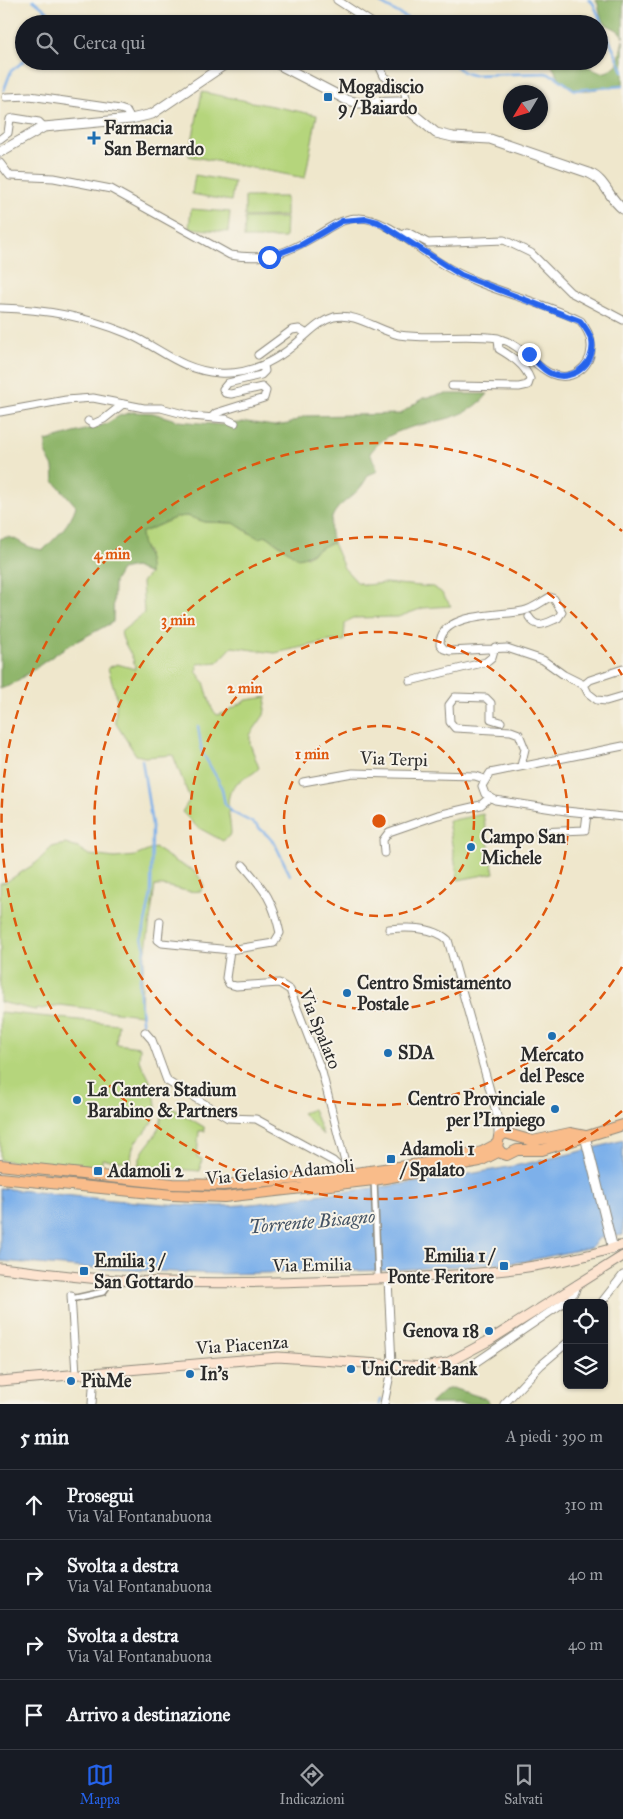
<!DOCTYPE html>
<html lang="it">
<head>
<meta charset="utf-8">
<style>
  :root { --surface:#171b24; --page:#20242c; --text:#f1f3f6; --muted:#9ea1a6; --line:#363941; --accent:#2563eb }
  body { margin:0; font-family:"IM FELL Great Primer",serif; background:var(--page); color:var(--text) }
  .controls { position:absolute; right:15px; bottom:15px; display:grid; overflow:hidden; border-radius:8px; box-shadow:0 1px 4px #0004 }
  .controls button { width:45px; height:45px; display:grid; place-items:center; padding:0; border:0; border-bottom:1px solid var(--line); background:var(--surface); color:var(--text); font:25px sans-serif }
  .compass { position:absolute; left:503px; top:85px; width:45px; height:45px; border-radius:50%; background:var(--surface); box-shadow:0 1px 4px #0004; rotate:232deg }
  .stop { position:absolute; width:15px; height:15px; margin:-11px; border:4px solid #2563eb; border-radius:50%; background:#fff }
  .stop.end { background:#2563eb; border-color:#fff; box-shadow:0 1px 5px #0008 }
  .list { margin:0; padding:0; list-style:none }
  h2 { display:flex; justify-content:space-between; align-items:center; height:65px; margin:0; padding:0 20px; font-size:21px }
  h2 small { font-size:16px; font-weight:400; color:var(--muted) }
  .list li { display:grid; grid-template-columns:32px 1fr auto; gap:15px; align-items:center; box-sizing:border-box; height:70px; padding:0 20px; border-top:1px solid var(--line) }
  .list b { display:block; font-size:19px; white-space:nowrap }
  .list p { margin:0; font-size:16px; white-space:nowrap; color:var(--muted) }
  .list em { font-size:16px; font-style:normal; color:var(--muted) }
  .icon { flex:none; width:28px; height:28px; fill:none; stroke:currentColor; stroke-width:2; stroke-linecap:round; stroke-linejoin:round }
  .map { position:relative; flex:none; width:623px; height:1404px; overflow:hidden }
  .search { position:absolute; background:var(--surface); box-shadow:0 1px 4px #0004; left:15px; right:15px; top:15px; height:55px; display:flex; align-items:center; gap:12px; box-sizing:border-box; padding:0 18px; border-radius:28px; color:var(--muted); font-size:19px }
  .sheet { height:345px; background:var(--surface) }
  nav { display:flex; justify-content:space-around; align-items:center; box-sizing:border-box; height:70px; border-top:1px solid var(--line); background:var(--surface); font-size:14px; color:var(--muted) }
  nav a { display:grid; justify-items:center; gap:2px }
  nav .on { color:var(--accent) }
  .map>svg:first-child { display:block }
</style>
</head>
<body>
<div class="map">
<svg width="623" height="1404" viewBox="0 0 623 1404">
  <rect width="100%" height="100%" fill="#f7f3e8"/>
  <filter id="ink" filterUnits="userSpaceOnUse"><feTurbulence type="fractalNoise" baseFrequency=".02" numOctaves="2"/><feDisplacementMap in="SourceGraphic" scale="10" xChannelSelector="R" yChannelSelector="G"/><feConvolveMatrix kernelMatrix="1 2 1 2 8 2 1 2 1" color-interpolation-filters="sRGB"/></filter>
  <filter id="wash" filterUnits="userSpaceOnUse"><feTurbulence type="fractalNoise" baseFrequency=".0096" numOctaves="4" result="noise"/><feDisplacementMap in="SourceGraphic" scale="20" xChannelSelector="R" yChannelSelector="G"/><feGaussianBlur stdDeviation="1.12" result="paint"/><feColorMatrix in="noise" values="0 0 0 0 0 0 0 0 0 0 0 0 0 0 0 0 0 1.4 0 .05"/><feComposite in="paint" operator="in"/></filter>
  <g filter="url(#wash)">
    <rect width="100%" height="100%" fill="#efe7cc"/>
    <path fill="#b5d57c" stroke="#708054" d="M202,92L317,115L305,178L189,156Z
      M195,175L234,182L231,201L192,194Z
      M245,197H286V216L245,217Z
      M191,209L230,212L228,232L189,228Z
      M245,218H286L285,238H244Z
      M187,516L205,522L234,523L249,533L267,536L282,547L307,557L324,545L333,543L344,568L357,582L365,585L385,583L433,587L441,592L451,606L423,608L398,617L352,618L345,624L344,641H330L275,653L232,647L218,662L198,664L196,671L204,682L212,709L217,715L224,713L247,700L267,697L264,715L250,735V744L259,768C252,776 243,777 236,784C222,797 231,818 231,834L223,841L197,827L182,812L190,799L173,755L145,757L136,755L115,722L117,699L108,668L117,664L135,669C135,655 123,646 121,632L144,613L142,582L149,574L147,552L141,543V533L177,517Z
      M483,814L494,873L458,880L448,821Z
      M65,844L78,848L89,855L115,858L135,856L155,848C162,852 168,857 175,861C189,870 196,867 204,886L201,891C185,894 170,884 155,886L142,977L141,1015L60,1005L35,1010L0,1002V883L6,882L36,863L52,847Z
      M0,1012L118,1024L116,1044L140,1047L139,1061C149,1074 163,1108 152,1123C139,1142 132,1136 131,1162L102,1159V1170L0,1160Z
      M164,1103L204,1127L205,1131H199L197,1157L202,1159L200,1171L138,1166C141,1151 145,1149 153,1138C160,1128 163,1114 164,1103Z
      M313,1109L323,1135L302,1113Z"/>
    <path fill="#90b66c" stroke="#5e704c" d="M596,0H623V38C620,28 612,29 605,23C598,16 601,8 596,0Z
      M623,40V85C587,89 568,102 550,61C558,61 571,59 579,62C594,67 601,82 618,63Z
      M444,394H488C457,433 399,413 370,453L378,471L368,475C355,506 321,501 333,543C320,546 311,556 298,558L267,536L258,538L234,523L205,522L187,516L177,517L141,533C141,548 151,557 149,574L135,567L121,570L114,582L113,622L66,647L11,685L0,689V539C12,533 20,544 30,547C34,549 39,549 43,550C56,538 71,523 76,506L54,481L53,467L46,454V441L106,424L119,416L132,412L153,413L179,421L200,423L223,425L247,422L274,426L288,424L305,416L400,414L423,398Z
      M452,1388L484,1398L491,1404H430L445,1390Z"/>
    <path fill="#7db0ea" stroke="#546e8a" d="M623,1140V1235L599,1238L592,1247L522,1262L393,1270L219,1274L87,1268L0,1261V1188C73,1196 146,1205 219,1206C254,1206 290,1198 325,1194C425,1182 526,1168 623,1140Z"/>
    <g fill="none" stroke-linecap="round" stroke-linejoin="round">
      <path stroke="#7db0ea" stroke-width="2.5" d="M33,0L48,12L52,24
        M375,0L418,24
        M589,0L593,3L623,71
        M450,61L463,72L472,75L545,73L555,76L575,90L623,86
        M4,90L11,71L24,61
        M198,726L202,752L221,785L225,804L232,812L255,824L268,836L275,844L290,875
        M142,760L152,825L151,894L142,938L145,949L139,985L143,1031
        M379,1404L380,1399"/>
    </g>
  </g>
  <g filter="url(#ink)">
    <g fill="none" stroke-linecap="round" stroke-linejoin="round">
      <defs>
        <path id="pedestrian" d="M374,1180L378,1279
          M71,1299L103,1292L106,1288"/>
        <path id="minor" d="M337,0L374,24
          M377,61L384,76L404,91L406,97L403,104
          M6,97L30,96L120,109L126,111L131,119
          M0,139L8,133L10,119L14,118L39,122L44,127
          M0,163L10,176L54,178L111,189L230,255C268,261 287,253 319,234C331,227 343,218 358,218C384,217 416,247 437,261C481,290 534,298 581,321C587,330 592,338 591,349C590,368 571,382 552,374C532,366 525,346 498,338C465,333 432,340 399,335C379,331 355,312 334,317C320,321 311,331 300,340C277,361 251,375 219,373C179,370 160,347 126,333C87,317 41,309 0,308
          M401,236L407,232L428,243L504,240L531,253L570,292L623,320
          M258,355L292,330L299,329L307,334
          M452,386L519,387L528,385L530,379C525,365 511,356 499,349L498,338
          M0,412L66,400L93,398L144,408H161L191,416L226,419L235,423
          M212,417L216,413L264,398L266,391L262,387L231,394L225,393L223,389L228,383L261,375L265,371L264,366
          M88,421L93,424L104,419L123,404
          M529,617C537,630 546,623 558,618L562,612L554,599L550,597C541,602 533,609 523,611C501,616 440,612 440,644L444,649L450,651L507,648L543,660L564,675L584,685L588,693L597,700L606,701L623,696
          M410,681L486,662L492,657L495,647
          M584,685L590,680L623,669
          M501,722L491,719V703L486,698L455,697L449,705L450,722L455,728L511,731L519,734L525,749L521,766
          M623,746L490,773L482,786L485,794L495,800L566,811L623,817
          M303,782L353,773L475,776L484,779
          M539,832L585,830L587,814
          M384,853L383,840L389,832L438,815L481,805L489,798
          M160,921L158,940L162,943L230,950L274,943L280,933C273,900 265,890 243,865
          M389,929C407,927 434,927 448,940L498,1119V1139
          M230,950L226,978L229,984L236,986L279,983L290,990L322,1072L348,1174
          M145,1032L152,1040L167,1081L228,1118L256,1119L333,1161L347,1174
          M71,1295L76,1374
          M601,1303L623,1275
          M466,1369L566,1301L575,1292L577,1284
          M92,1404L94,1372
          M384,1404L392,1365L388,1279
          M504,1404L541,1365L567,1343"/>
        <path id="tertiary" d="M272,61L347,100L359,103L399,102L436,133L453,137L490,139L589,173C606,180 608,198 623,209
          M0,152L44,127L131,119L152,114L230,61
          M585,1136L613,1249"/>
        <path id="secondary" d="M0,1268C39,1272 78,1278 117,1280C203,1285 290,1282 377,1279C460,1276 543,1271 623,1245
          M0,1381L278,1357L423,1367L447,1363L490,1340L623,1256"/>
        <path id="primary" d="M585,1136L570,1133L533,1141L505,1133L499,1137L497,1147L501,1153L507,1155L517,1150H542L623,1125
          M0,1165L173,1184L223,1185L348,1174L434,1162L482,1152L497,1144
          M0,1178L172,1195L224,1197L374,1180L480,1161L500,1151"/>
      </defs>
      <use href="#pedestrian" stroke="#8d897c" stroke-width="8"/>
      <use href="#minor" stroke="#8d897c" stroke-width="9"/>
      <use href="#tertiary" stroke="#8d897c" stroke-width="11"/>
      <use href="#secondary" stroke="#8d897c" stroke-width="11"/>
      <use href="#primary" stroke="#8d897c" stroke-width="12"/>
      <use href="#pedestrian" stroke="#fff" stroke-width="5"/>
      <use href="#minor" stroke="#fff" stroke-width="7"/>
      <use href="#tertiary" stroke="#fff" stroke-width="9"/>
      <use href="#secondary" stroke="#fde4d0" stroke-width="9"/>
      <use href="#primary" stroke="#f9bc8a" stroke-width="10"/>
    </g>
  </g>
  <g fill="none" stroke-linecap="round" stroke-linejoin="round" filter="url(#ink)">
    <path stroke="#2563eb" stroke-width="6" d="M269,257L301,245L342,221L366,219L378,222L461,275L580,321C585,327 590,334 592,341C596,363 573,382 552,374C543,371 536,361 529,354"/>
  </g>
  <g fill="none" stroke="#df570e" stroke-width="2.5" stroke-dasharray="9 6">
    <circle cx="379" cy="821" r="95"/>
    <circle cx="379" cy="821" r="189"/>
    <path d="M622 967A284 284 0 1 1 622 675"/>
    <path d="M622 1111A378 378 0 1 1 622 531"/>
  </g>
  <g fill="#1f6fb2" stroke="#f7f3e8" stroke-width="2">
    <rect x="323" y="92" width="10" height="10" rx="2.5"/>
    <path d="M91.5 130.5h5v5h5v5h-5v5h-5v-5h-5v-5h5z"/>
    <circle cx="471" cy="847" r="5"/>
    <circle cx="347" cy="993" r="5"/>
    <circle cx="552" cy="1036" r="5"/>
    <circle cx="388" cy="1053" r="5"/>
    <circle cx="77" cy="1100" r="5"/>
    <circle cx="555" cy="1109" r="5"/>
    <rect x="386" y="1154" width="10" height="10" rx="2.5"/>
    <rect x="93" y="1166" width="10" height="10" rx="2.5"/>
    <rect x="499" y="1261" width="10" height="10" rx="2.5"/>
    <rect x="79" y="1266" width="10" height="10" rx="2.5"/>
    <circle cx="489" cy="1331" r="5"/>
    <circle cx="351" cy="1369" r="5"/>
    <circle cx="190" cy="1374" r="5"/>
    <circle cx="71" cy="1381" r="5"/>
  </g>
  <g text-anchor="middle" stroke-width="4" stroke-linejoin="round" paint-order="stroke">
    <g font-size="18" font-weight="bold" fill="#2b2b2b" stroke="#f7f3e8" text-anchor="start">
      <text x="338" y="93">Mogadiscio<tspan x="338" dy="21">9 / Baiardo</tspan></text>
      <text x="104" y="134">Farmacia<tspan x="104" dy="21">San Bernardo</tspan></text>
      <text x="481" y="843">Campo San<tspan x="481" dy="21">Michele</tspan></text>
      <text x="357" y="989">Centro Smistamento<tspan x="357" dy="21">Postale</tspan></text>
      <text x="398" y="1059">SDA</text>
      <text x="552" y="1061" text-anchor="middle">Mercato<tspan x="552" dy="21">del Pesce</tspan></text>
      <text x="87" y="1096">La Cantera Stadium<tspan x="87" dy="21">Barabino &amp; Partners</tspan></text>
      <text x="545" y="1105" text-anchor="end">Centro Provinciale<tspan x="545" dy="21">per l'Impiego</tspan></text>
      <text x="401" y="1155">Adamoli 1<tspan x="401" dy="21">/ Spalato</tspan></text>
      <text x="108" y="1177">Adamoli 2</text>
      <text x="494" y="1262" text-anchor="end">Emilia 1 /<tspan x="494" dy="21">Ponte Feritore</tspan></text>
      <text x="94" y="1267">Emilia 3 /<tspan x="94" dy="21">San Gottardo</tspan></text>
      <text x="479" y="1337" text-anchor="end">Genova 18</text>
      <text x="361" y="1375">UniCredit Bank</text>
      <text x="200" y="1380">In's</text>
      <text x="81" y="1387">PiùMe</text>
    </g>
    <g font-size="18" fill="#2b2b2b" stroke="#f7f3e8">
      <text transform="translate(394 759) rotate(2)" y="6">Via Terpi</text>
      <text transform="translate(320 1029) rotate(68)" y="6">Via Spalato</text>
      <text transform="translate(280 1172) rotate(-5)" y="6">Via Gelasio Adamoli</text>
      <text transform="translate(312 1265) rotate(-1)" y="6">Via Emilia</text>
      <text transform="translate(242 1345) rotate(-4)" y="6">Via Piacenza</text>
    </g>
    <g font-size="19" font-style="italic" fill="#445364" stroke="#f7f3e8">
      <text transform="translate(312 1221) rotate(-5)" y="7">Torrente Bisagno</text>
    </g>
  </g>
  <circle cx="379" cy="821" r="8" fill="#df570e" stroke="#f7f3e8" stroke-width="2.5"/>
  <g font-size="15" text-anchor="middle" font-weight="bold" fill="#df570e" stroke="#f7f3e8" stroke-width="4" stroke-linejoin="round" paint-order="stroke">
    <text x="112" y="559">4 min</text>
    <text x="178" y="625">3 min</text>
    <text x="245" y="693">2 min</text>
    <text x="312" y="759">1 min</text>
  </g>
</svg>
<div class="controls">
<button><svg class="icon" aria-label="locate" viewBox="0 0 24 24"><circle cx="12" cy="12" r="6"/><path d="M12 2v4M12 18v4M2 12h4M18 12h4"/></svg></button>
<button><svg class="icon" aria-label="layers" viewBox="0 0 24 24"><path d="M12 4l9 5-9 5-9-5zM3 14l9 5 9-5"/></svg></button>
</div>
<svg class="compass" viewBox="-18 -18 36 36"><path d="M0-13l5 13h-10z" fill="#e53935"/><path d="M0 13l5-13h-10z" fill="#9ea1a6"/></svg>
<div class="stop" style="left:269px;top:257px"></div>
<div class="stop end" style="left:529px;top:354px"></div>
<div class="search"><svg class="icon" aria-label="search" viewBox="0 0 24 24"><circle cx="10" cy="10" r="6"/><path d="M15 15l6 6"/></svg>Cerca qui</div>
</div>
<section class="sheet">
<h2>5 min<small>A piedi · 390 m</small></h2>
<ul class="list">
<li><svg class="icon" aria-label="ahead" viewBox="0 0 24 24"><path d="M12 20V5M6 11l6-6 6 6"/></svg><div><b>Prosegui</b><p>Via Val Fontanabuona</p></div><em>310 m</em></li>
<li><svg class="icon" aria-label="right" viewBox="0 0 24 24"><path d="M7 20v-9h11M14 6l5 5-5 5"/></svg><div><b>Svolta a destra</b><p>Via Val Fontanabuona</p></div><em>40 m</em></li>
<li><svg class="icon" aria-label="right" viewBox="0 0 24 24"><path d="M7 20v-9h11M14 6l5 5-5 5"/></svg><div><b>Svolta a destra</b><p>Via Val Fontanabuona</p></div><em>40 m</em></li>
<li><svg class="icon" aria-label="arrive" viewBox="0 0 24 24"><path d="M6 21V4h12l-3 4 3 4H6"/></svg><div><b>Arrivo a destinazione</b></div></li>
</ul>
</section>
<nav>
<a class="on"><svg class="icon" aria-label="map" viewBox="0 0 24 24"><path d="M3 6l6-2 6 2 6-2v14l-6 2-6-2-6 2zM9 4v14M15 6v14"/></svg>Mappa</a>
<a><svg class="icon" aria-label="directions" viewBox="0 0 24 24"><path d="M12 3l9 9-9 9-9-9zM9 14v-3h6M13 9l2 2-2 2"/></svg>Indicazioni</a>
<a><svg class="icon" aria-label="saved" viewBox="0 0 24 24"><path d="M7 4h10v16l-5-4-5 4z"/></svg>Salvati</a>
</nav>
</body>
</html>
